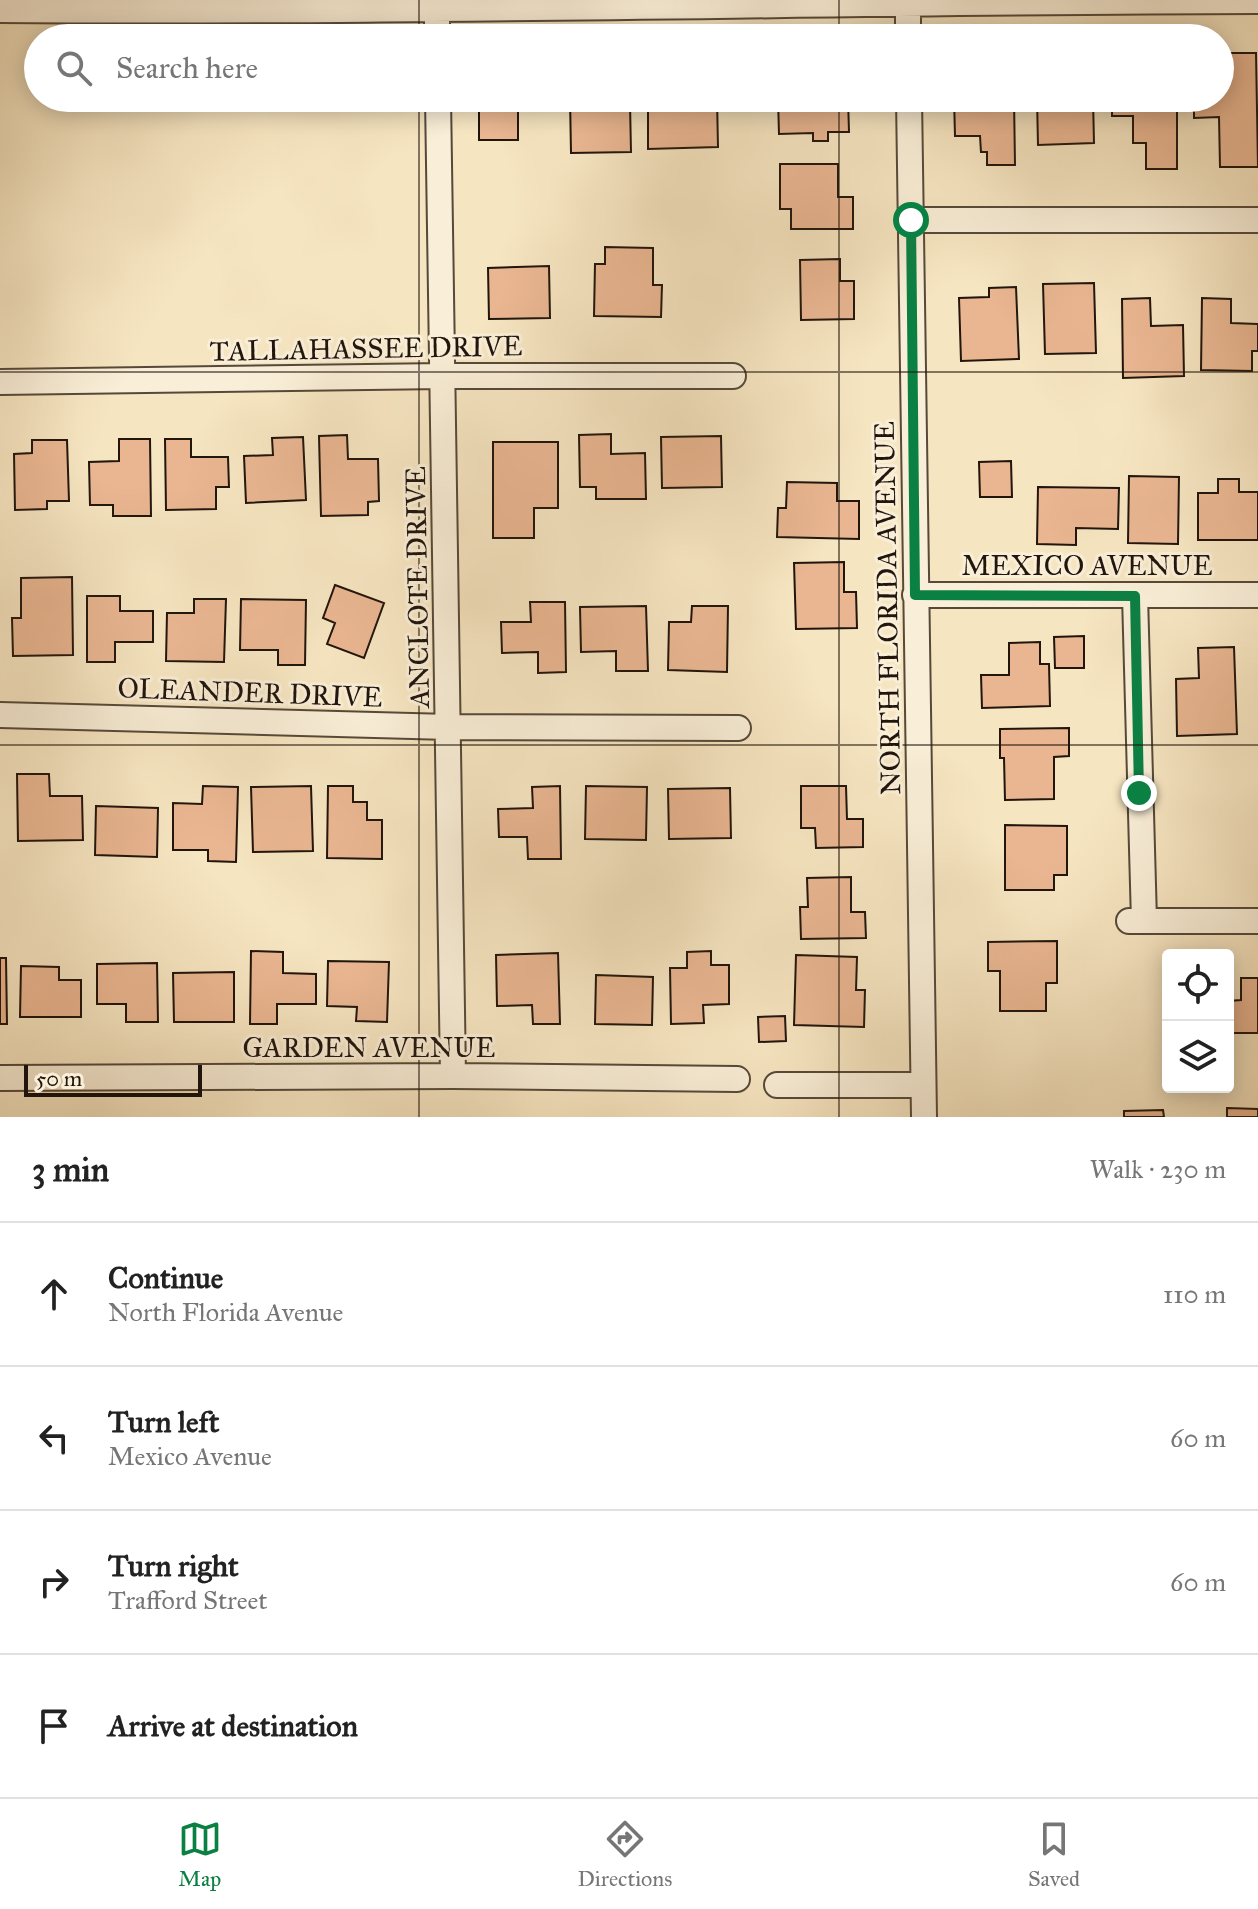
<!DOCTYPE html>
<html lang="en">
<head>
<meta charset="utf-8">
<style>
  :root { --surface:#fff; --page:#f2f2f2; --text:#222; --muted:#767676; --line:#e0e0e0; --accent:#0b8043 }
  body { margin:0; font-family:"IM FELL Great Primer",serif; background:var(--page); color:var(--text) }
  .controls { position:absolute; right:24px; bottom:24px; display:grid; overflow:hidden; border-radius:8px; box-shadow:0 4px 20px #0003 }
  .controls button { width:72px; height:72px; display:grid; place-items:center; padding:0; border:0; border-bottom:2px solid var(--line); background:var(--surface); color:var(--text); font:40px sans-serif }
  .scale { position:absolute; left:24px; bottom:20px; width:178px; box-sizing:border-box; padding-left:8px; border:4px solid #21150c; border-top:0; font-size:22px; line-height:28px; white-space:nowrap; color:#21150c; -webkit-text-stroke:6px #f9eed7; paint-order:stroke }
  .stop { position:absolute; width:24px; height:24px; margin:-18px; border:6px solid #0b8043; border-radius:50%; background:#fff }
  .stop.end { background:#0b8043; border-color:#fff; box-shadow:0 2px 8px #0008 }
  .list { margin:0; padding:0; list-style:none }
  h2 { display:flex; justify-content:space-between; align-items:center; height:104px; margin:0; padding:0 32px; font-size:34px }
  h2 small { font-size:26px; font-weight:400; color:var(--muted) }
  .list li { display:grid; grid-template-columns:52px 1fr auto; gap:24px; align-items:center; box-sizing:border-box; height:144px; padding:0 32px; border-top:2px solid var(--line) }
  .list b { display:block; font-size:30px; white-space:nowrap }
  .list p { margin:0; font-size:26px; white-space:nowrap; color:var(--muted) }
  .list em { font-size:26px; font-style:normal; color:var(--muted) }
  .icon { flex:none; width:44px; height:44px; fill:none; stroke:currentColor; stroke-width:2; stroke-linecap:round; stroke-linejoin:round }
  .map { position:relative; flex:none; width:1258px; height:1117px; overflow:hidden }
  .search { position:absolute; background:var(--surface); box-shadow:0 4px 20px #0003; left:24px; right:24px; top:24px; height:88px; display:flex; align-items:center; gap:20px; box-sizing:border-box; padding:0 28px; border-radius:44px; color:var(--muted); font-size:30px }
  .sheet { height:680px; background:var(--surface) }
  nav { display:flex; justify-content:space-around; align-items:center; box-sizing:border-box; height:112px; border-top:2px solid var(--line); background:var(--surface); font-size:22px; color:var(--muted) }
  nav a { display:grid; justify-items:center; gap:4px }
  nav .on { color:var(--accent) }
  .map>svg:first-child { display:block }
</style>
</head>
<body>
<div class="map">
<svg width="1258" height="1117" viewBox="0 0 1258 1117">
  <rect width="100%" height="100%" fill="#f6e5c1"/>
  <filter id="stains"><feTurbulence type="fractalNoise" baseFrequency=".0025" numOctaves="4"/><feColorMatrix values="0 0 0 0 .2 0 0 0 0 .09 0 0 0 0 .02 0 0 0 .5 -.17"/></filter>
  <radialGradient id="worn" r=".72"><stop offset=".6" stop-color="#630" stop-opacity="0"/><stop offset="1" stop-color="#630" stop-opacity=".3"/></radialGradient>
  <path fill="#e9b691" stroke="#21150c" stroke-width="2" d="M1220,53H1256L1258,167H1220L1219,117L1194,118V98H1220Z
    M479,98L518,99V140H479Z
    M570,98H603V103H630L631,152L571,153Z
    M680,98H717L718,147L648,149V103H680Z
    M778,98H848L849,132H828V141H813V133L779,134Z
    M954,98H1014L1015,165H987V152H981L980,136H955Z
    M1037,98H1093L1094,143L1038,145Z
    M1112,98H1177V169H1146V143H1133V116H1112Z
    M780,164H838V197H853V229H791V209H780Z
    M605,247L653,248V285H662L661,317L594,316L595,264H605Z
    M840,259V281H854V319L801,320L800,260Z
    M549,266L550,318L489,319L488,268Z
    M1094,283L1096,353L1045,354L1043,284Z
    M1016,287L1019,359L961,361L959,298L989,297V288Z
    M1150,298L1151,326L1183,325L1184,376L1123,378L1122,299Z
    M1202,298L1231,299V323L1258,324V351H1252V371L1201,370Z
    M611,434V454L645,453L646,499H596V487H580L579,435Z
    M347,435L348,459H378L379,501L368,502V515L321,516L319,436Z
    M721,436L722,487L662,488L661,437Z
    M303,437L306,500L246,503L244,456L273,455L272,438Z
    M119,439H150L151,516H113V505H90L89,462L119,461Z
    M165,439H191V457H228L229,487H216V509L166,510Z
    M32,440H67L69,501H47V509L15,510L14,454L32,453Z
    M493,442H558V508H534V538H493Z
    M1011,461L1012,497H980L979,462Z
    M1129,476L1179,477L1178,544L1128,543Z
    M1218,479H1239V492H1258V540H1198V493H1218Z
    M787,482L837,483V501H859V539L777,537L778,508H786Z
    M1038,487L1119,488L1118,529L1076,528V545L1037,544Z
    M844,562V592H856L857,628L796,629L794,563Z
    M72,577L73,655L13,656L12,618H21V578Z
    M335,585L384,603L364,658L327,644L335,623L323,618Z
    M87,596H120V611H153V642H115V662H87Z
    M194,599H226L224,662L166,661L167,613H194Z
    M241,599L306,600L305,665H278V650H240Z
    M530,602H565L566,672L538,673V652L502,653L501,622H531Z
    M646,606L648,671H616V651L581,652L580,607Z
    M692,606H728L727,672L668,670L669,622H691Z
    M1084,636V668H1055L1054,637Z
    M1040,642V664H1049L1050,706L982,708L981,675H1009V643Z
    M1234,647L1237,734L1177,736L1176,679L1199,678L1198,648Z
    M1069,728V756L1054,757V799L1005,800L1004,758H1000V729Z
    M17,774H49L50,796H82L83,840L18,841Z
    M203,786L238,787L236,862L208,861V850H173V803L202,804Z
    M311,786L313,851L253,852L251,787Z
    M328,786H353V802H367V820H382V859L327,858Z
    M560,786L561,859H528L527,837H499L498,809L533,808L532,787Z
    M586,786L647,787L646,840L585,839Z
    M801,786H846L847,819H863V847L816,848L815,828H801Z
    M730,788L731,838L669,839L668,789Z
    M96,806L158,808L157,857L95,855Z
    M1005,825L1067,826V875H1054V890H1005Z
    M851,877V912H865L866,938L801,939L800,907H808L807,878Z
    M1057,941V983H1046V1011H1000V971H988V942Z
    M251,951L283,952V973L316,974V1004H277V1024H250Z
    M711,951V965H729V1004L703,1005L704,1023L671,1024L670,968H687V952Z
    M558,953L560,1024H533L532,1005L497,1006L496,955Z
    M796,955L857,957L856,990H865L864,1027L794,1025Z
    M0,958H6L7,1024H0Z
    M328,961L389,962L387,1022L356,1021L357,1007L327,1006Z
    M157,963L158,1022H126V1004H97V964Z
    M21,966L59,967V980H81V1017H20Z
    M234,972V1022H174L173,973Z
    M596,975L653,977L652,1025L595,1024Z
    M1241,978H1258V1033H1228V1001L1241,1000Z
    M785,1016L786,1041L759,1042L758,1017Z
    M1227,1108L1258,1109V1117H1227Z
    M1163,1110L1164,1117H1124V1111Z"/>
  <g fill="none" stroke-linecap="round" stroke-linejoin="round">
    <defs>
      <path id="minor" d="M437,0V38
        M908,0V38
        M0,10C419,13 839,2 1258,1
        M438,98L453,1076
        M909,98L924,1117
        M911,220H1258
        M0,382L443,376H733
        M915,595H1258
        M1135,596L1144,921
        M0,715L449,727L738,728
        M1129,921H1258
        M0,1078L453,1076L737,1079
        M777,1085H923"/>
    </defs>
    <use href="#minor" stroke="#564939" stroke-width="28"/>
    <use href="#minor" stroke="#f9eed7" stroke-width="24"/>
  </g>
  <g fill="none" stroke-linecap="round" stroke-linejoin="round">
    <path stroke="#0b8043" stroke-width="10" d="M911,220L915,595L1135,596L1139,793"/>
  </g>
  <path fill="none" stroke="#21150c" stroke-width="2" stroke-opacity="0.55" d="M419,0V38M839,0V38M419,98V1117M839,98V1117M0,372H1258M0,745H1258"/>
  <g text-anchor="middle" stroke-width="6" stroke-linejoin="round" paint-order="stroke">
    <g font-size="28" fill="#21150c" stroke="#f9eed7">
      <text transform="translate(366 348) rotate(-1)" y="10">TALLAHASSEE DRIVE</text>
      <text x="1087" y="575">MEXICO AVENUE</text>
      <text transform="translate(417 587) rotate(-91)" y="10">ANCLOTE DRIVE</text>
      <text transform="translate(887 608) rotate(-91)" y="10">NORTH FLORIDA AVENUE</text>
      <text transform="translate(250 692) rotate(2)" y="10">OLEANDER DRIVE</text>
      <text x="369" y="1057">GARDEN AVENUE</text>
    </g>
  </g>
  <rect width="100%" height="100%" filter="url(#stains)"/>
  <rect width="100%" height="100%" fill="url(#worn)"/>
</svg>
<div class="controls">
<button><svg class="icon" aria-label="locate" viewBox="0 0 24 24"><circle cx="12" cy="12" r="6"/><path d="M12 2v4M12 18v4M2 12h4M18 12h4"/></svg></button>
<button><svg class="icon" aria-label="layers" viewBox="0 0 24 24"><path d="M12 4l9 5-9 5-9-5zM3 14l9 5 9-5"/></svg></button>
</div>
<div class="scale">50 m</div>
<div class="stop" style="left:911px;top:220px"></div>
<div class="stop end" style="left:1139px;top:793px"></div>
<div class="search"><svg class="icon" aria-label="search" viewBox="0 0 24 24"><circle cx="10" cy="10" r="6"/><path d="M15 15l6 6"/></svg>Search here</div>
</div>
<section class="sheet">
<h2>3 min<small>Walk · 230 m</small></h2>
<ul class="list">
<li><svg class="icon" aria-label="ahead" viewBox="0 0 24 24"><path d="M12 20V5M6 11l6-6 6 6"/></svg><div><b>Continue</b><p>North Florida Avenue</p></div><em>110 m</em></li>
<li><svg class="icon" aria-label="left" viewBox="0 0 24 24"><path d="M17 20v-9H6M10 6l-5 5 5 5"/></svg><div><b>Turn left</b><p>Mexico Avenue</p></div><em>60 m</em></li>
<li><svg class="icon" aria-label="right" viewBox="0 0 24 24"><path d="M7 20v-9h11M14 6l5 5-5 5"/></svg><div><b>Turn right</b><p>Trafford Street</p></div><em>60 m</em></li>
<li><svg class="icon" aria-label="arrive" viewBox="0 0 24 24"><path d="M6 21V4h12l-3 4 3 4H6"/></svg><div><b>Arrive at destination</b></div></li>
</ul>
</section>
<nav>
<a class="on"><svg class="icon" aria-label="map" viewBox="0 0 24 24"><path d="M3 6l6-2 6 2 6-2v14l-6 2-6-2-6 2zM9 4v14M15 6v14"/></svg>Map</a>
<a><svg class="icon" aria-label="directions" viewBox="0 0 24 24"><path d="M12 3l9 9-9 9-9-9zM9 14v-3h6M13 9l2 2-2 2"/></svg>Directions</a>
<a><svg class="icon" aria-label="saved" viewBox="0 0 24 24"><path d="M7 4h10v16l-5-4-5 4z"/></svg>Saved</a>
</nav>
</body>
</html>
